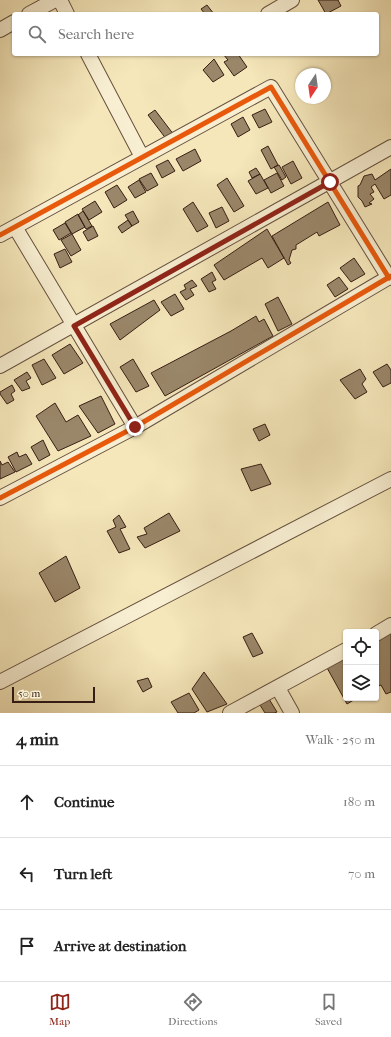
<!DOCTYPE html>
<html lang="en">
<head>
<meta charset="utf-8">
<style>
  :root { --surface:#fff; --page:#f2f2f2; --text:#222; --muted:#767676; --line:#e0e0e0; --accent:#8f2418 }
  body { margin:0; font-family:"IM FELL French Canon",serif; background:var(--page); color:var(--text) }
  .controls { position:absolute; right:12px; bottom:12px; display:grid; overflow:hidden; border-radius:4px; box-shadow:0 1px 3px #0004 }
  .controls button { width:36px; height:36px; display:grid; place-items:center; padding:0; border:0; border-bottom:1px solid var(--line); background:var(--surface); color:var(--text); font:20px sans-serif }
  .compass { position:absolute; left:295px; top:68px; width:36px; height:36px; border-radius:50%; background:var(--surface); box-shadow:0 1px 3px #0004; rotate:193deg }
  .scale { position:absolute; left:12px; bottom:10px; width:83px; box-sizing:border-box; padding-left:4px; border:2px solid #371e14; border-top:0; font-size:11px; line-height:14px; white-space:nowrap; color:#371e14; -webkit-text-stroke:3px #f8efd2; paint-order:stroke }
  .stop { position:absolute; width:12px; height:12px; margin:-9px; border:3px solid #8f2418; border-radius:50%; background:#fff }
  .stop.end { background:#8f2418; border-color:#fff; box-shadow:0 1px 4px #0008 }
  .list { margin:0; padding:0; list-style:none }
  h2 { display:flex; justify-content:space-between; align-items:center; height:52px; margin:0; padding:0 16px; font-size:17px }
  h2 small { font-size:13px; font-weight:400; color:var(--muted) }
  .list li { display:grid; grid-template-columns:26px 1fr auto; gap:12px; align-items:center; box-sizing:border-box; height:72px; padding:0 16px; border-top:1px solid var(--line) }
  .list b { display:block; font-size:15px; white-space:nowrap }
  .list em { font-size:13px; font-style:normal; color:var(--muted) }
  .icon { flex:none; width:22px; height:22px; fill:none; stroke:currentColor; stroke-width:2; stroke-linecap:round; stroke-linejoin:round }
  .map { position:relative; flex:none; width:391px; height:713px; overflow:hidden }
  .search { position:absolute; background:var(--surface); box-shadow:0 1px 3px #0004; left:12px; right:12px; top:12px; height:44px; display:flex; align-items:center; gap:10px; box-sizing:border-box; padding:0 14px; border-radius:4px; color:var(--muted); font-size:15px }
  .sheet { height:268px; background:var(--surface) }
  nav { display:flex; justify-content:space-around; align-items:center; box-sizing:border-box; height:56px; border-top:1px solid var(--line); background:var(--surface); font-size:11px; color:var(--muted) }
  nav a { display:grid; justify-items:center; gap:2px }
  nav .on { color:var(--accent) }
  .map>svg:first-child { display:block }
</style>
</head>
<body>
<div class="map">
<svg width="391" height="713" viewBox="0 0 391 713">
  <rect width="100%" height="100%" fill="#f5e7ba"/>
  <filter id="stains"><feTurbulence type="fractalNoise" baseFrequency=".005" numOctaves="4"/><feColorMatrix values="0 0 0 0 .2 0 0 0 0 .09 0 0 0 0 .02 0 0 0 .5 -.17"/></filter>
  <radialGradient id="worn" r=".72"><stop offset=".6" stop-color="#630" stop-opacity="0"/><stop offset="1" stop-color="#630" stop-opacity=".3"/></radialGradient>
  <path fill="#9a876a" stroke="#371e14" d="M318,0H338L341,6L326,14Z
    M207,5L214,14H205L201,9Z
    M223,54H238L247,67L234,76L224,62L228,60Z
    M214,59L224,75L213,82L203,70Z
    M265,109L272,122L259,128L252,115Z
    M155,110L174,135L167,140L148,115Z
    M243,117L250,130L238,137L231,124Z
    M268,146L278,165L271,169L261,150Z
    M195,149L201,161L183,171L176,159Z
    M168,160L175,171L162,178L156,166Z
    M293,161L302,178L291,184L282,167Z
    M279,165L286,177L282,180L274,167Z
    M256,168L260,174L252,178L249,172Z
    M391,169V195L384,199L375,184L371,187L374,192L370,194L374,199L369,203L372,204L365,207L362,201L358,197V186L360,185L364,176L372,174L375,180Z
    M151,173L158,185L147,191L139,179Z
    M277,173L284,186L271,193L264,180Z
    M260,174L268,188L256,194L248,181Z
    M227,178L244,206L234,212L217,185Z
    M139,180L146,192L135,198L128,187Z
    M117,185L127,200L114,208L105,192Z
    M95,201L102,212L89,220L82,209Z
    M193,202L208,226L197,232L183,209Z
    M328,202L340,225L319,236L317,232L296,245V249L292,250L289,260L291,263L288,265L272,236Z
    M222,207L229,221L216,228L209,213Z
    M83,211L92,226L86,229L78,215Z
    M133,211L139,222L132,226L125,215Z
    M78,214L85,227L72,234L65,222Z
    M128,220L132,226L122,233L118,227Z
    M65,223L71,233L59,240L53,230Z
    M93,226L98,236L88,241L83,232Z
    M267,229L284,258L268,268L262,258L224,280L214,265Z
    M72,234L81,250L71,256L61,240Z
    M65,249L72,262L60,268L54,254Z
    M354,258L365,274L351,282L340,268Z
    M212,272L216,280L212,282L216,289L209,292L201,279Z
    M339,277L348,289L335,297L327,285Z
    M192,280L197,286L190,289L194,295L186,300L180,292L186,289L184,285Z
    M175,294L184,309L171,316L161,302Z
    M278,297L292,324L278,331L265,304Z
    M154,300L160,310L120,340L110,324Z
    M256,316L259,322L264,319L273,336L165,396L151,373L231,331Z
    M70,344L83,363L64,374L52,355Z
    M44,359L56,378L42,385L32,365Z
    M133,359L149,386L136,392L120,367Z
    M387,364L391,370V383L383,387L373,372Z
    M360,369L366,379L362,384L367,392L355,399L340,380Z
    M27,372L31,378L26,381L30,388L22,391L14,380Z
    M12,385L15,391L11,394L14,400L7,404L0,394V392Z
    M101,396L115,424L98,433L79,406Z
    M55,403L66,422L78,415L91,436L58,451L36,416Z
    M265,424L270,435L259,441L253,429Z
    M43,440L50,455L39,461L31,447Z
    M17,452L19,457L26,454L32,464L16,472L8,457Z
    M0,461L2,465L8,462L15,472L0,479Z
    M261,464L271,484L251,491L241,469Z
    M169,513L180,531L145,548L137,537L147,534L144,528Z
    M119,515L126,527L120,529L130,549L119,553L107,531L116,527L113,520Z
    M66,556L80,588L55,602L39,573Z
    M391,630V692L386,694L381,685L376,687V638Z
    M252,633L263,653L253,657L243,637Z
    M346,655V698H357L347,704L326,666Z
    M204,672L227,704L207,712L192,689Z
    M148,678L152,687L143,692L137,681Z
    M189,693L199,710L194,713H178L171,702Z
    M269,699L277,712L274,713H265L260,705Z"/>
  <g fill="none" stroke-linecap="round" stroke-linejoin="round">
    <defs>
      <path id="minor" d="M60,0L67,14
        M29,14L55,0
        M268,14L292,0
        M0,30L14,22
        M88,54L142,157
        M15,227L135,427
        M0,235L271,87L389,278
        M0,366L391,147
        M0,498L135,427L391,276
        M376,634L391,625
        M0,682L391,479
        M278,688L292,713
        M230,713L346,650"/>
    </defs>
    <use href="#minor" stroke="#66503e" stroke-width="16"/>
    <use href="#minor" stroke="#f8efd2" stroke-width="14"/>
    <defs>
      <path id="cycleway" d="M0,235L271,87L389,278
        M0,498L135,427L391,276"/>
    </defs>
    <use href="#cycleway" stroke="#f8efd2" stroke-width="8"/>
    <use href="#cycleway" stroke="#e8590c" stroke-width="5"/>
  </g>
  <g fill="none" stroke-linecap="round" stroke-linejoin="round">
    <path stroke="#8f2418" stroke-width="5" d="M135,427L74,326L330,182"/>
  </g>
  <rect width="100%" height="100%" filter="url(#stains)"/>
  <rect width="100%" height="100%" fill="url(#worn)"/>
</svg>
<div class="controls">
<button><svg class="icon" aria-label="locate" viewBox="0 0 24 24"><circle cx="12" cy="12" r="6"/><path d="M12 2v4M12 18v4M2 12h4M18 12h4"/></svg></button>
<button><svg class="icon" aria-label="layers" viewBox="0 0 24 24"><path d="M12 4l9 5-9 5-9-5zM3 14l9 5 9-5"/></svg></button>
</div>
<svg class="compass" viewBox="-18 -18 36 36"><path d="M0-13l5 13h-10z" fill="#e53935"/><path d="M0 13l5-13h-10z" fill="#767676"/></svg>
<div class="scale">50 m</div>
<div class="stop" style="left:330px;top:182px"></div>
<div class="stop end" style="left:135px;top:427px"></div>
<div class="search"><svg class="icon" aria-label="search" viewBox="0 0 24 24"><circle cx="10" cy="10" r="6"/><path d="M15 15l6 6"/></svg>Search here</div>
</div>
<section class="sheet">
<h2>4 min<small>Walk · 250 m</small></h2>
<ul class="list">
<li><svg class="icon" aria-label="ahead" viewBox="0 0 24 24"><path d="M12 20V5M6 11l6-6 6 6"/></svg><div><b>Continue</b></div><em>180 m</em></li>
<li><svg class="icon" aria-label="left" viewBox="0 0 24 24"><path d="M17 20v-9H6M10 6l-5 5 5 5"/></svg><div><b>Turn left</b></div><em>70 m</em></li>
<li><svg class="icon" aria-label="arrive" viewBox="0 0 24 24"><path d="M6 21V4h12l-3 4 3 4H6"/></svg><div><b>Arrive at destination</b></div></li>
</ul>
</section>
<nav>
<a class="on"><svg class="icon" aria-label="map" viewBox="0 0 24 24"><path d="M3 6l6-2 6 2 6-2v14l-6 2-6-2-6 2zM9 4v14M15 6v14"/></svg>Map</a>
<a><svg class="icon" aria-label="directions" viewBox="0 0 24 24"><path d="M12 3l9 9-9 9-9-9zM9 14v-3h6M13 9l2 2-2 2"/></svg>Directions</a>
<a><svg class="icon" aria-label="saved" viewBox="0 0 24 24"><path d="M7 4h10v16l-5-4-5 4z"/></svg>Saved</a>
</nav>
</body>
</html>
